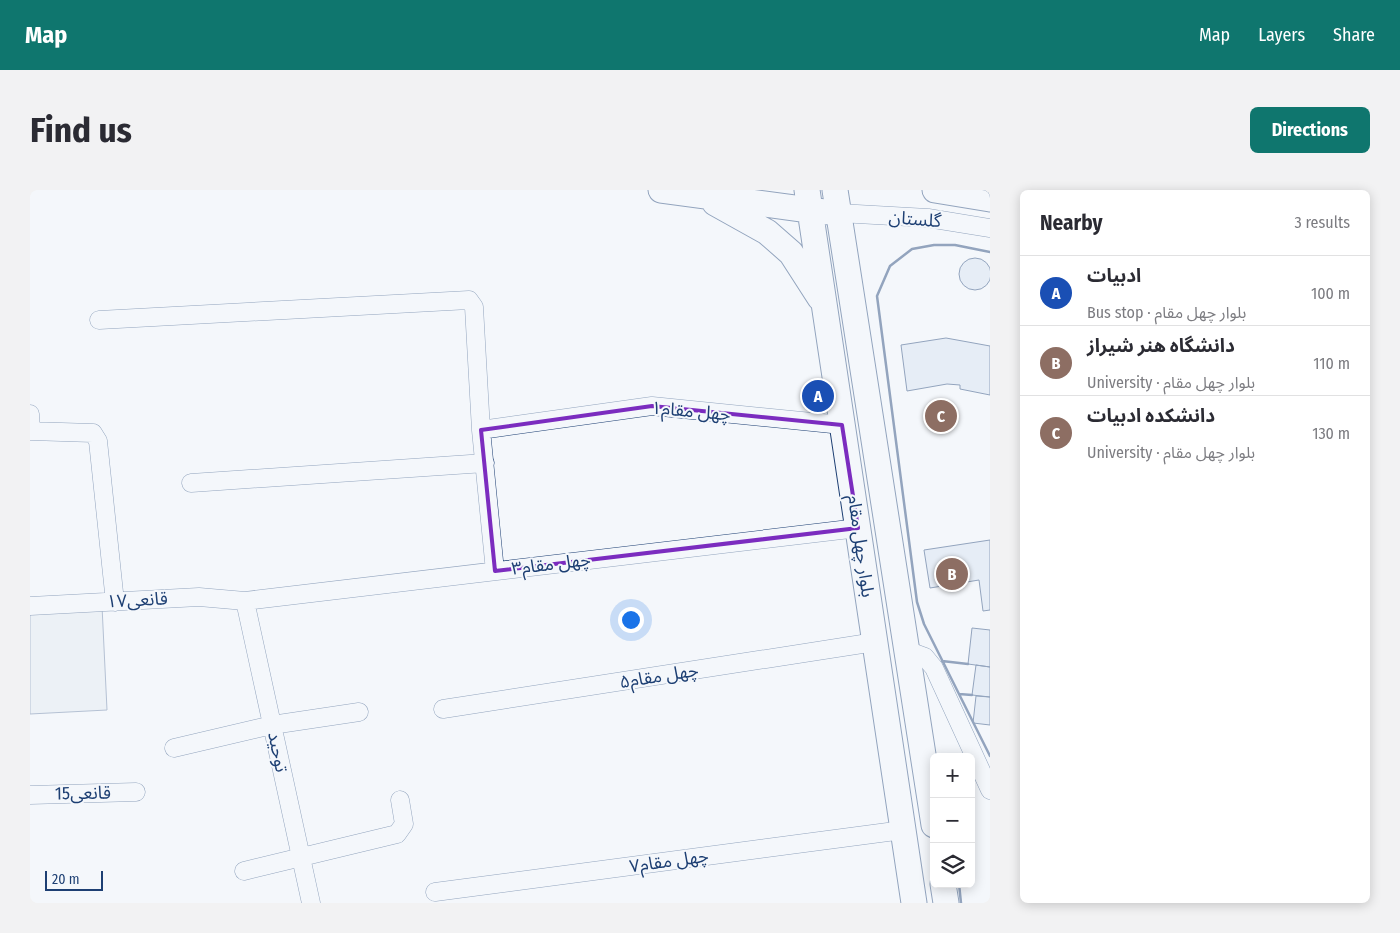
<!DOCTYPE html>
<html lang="en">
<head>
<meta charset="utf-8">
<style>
  :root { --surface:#fff; --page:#f2f2f3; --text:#2b2b33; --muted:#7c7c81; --line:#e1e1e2; --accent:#0f766e }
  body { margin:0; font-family:"Fira Sans Condensed","Noto Sans Arabic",sans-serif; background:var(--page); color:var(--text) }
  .controls { position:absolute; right:15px; bottom:15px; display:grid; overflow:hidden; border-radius:8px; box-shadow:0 2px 12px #0003 }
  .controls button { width:45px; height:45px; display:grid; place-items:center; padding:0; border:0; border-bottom:1px solid var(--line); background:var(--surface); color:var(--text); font:25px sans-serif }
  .scale { position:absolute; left:15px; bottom:12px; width:58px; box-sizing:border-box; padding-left:5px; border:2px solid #1d3f73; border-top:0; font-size:14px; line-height:18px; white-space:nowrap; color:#1d3f73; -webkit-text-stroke:4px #f4f7fb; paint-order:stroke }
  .you { position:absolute; left:600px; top:429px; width:18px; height:18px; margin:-12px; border:4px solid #fff; border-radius:50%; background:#1a73e8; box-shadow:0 0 0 8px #1a73e833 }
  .badge { display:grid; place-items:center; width:32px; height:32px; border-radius:50%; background:var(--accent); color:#fff; font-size:16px; font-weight:700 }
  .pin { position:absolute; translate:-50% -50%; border:2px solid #fff; box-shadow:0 1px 5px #0006 }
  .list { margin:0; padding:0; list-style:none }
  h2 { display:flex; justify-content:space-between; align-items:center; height:65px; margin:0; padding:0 20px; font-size:21px }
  h2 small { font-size:16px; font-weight:400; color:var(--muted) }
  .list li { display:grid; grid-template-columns:32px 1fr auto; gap:15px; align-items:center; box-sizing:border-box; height:70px; padding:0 20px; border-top:1px solid var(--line) }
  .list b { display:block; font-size:19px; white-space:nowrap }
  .list p { margin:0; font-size:16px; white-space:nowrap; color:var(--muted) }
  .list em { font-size:16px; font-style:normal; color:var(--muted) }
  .icon { flex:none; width:28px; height:28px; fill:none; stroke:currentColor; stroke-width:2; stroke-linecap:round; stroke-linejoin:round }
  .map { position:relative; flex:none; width:960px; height:713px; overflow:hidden; border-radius:8px }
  header { display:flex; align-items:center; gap:30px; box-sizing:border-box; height:70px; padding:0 25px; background:var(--accent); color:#fff }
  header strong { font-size:24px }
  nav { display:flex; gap:28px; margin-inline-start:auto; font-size:18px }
  .intro { display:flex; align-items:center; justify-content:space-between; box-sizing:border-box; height:120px; padding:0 30px }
  h1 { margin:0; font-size:35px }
  .button { padding:12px 22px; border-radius:8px; background:var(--accent); color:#fff; font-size:18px; font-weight:700 }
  main { display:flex; gap:30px; padding:0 30px }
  aside { flex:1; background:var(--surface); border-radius:8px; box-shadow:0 2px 12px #0003 }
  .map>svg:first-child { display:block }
</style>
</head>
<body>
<header>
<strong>Map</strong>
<nav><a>Map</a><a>Layers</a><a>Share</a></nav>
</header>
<div class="intro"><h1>Find us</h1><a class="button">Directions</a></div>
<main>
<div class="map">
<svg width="960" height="713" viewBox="0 0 960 713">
  <rect width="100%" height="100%" fill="#f4f7fb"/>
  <path fill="#e3e9f0" stroke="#687fa3" d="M72,416L77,520L0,524V420Z"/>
  <path fill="#d5e0f0" stroke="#1d3f73" d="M929 84a16 16 0 1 1 32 0a16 16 0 1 1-32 0Z
    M916,148L960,156V205L930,199V195L917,194L877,201L871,155Z
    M960,350V420L953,421L949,390L900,398L894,360Z
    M942,438L960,440V477L938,474Z
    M946,475L960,477V507L942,505Z
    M946,506L960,507V535L943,533Z"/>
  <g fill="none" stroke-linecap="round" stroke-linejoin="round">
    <defs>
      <path id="street" d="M809,23L898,28L960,38
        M69,130L439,110L444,117L451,240L465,381
        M0,224L1,241
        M451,240L622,216L812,235
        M0,241L63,243L68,251L85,412
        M161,293L455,273
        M215,411L281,713
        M0,416L169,407L215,411L828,338
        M876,460L895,467L904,478L960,600
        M413,519L845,452
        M144,558L242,535L329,522
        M0,605L106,602
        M214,681L367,644L374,634L370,610
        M405,702L873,640"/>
      <path id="secondary" d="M631,0L794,22
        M777,0L884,713
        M805,0L904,635
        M905,0L960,9
        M685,13L737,42L761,63L790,108
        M913,694L916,713"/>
    </defs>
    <use href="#street" stroke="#1d3f73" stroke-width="19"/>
    <use href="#secondary" stroke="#1d3f73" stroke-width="27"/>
    <use href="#street" stroke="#f4f7fb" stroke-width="18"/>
    <use href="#secondary" stroke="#f4f7fb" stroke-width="25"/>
    <path stroke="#1d3f73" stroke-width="2.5" d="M960,62L925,55H904L882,59L860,76L847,106L887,412L894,434L960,566
      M912,471L938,474
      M929,504L942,505
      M929,694L931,713"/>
  </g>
  <path d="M0 0H960V713H0ZM622,216L812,235L828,338L465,381L451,240Z" fill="#f4f7fb" fill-opacity=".55" fill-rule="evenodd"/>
  <path fill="none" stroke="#7b2cbf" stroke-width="4" stroke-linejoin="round" d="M622,216L812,235L828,338L465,381L451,240Z"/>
  <g text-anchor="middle" stroke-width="4" stroke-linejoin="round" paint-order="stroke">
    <g font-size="18" fill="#1d3f73" stroke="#f4f7fb">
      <text transform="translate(885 29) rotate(5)" y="6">گلستان</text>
      <text transform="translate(661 221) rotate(5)" y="6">چهل مقام۱</text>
      <text transform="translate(831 356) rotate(82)" y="6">بلوار چهل مقام</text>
      <text transform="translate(521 374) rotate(-7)" y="6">چهل مقام۳</text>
      <text transform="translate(107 410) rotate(-3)" y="6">۱۷قانعی</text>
      <text transform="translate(629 486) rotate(-9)" y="6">چهل مقام۵</text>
      <text transform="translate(248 562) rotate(78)" y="6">توحید</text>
      <text transform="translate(53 603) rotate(-1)" y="6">15قانعی</text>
      <text transform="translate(639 671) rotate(-8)" y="6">چهل مقام۷</text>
    </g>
  </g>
</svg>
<div class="controls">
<button>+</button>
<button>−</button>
<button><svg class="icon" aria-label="layers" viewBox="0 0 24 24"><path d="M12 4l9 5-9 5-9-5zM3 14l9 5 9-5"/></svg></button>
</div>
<div class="scale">20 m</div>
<div class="you"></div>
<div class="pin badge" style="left:788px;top:206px;background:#1a4fb4">A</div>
<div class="pin badge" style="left:922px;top:384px;background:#8d6e63">B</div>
<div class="pin badge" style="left:911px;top:226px;background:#8d6e63">C</div>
</div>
<aside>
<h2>Nearby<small>3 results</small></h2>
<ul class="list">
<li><span class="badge" style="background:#1a4fb4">A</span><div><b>ادبیات</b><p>Bus stop · بلوار چهل مقام</p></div><em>100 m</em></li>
<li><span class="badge" style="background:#8d6e63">B</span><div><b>دانشگاه هنر شيراز</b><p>University · بلوار چهل مقام</p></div><em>110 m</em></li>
<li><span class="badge" style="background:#8d6e63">C</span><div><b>دانشکده ادبیات</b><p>University · بلوار چهل مقام</p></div><em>130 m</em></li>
</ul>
</aside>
</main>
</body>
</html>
